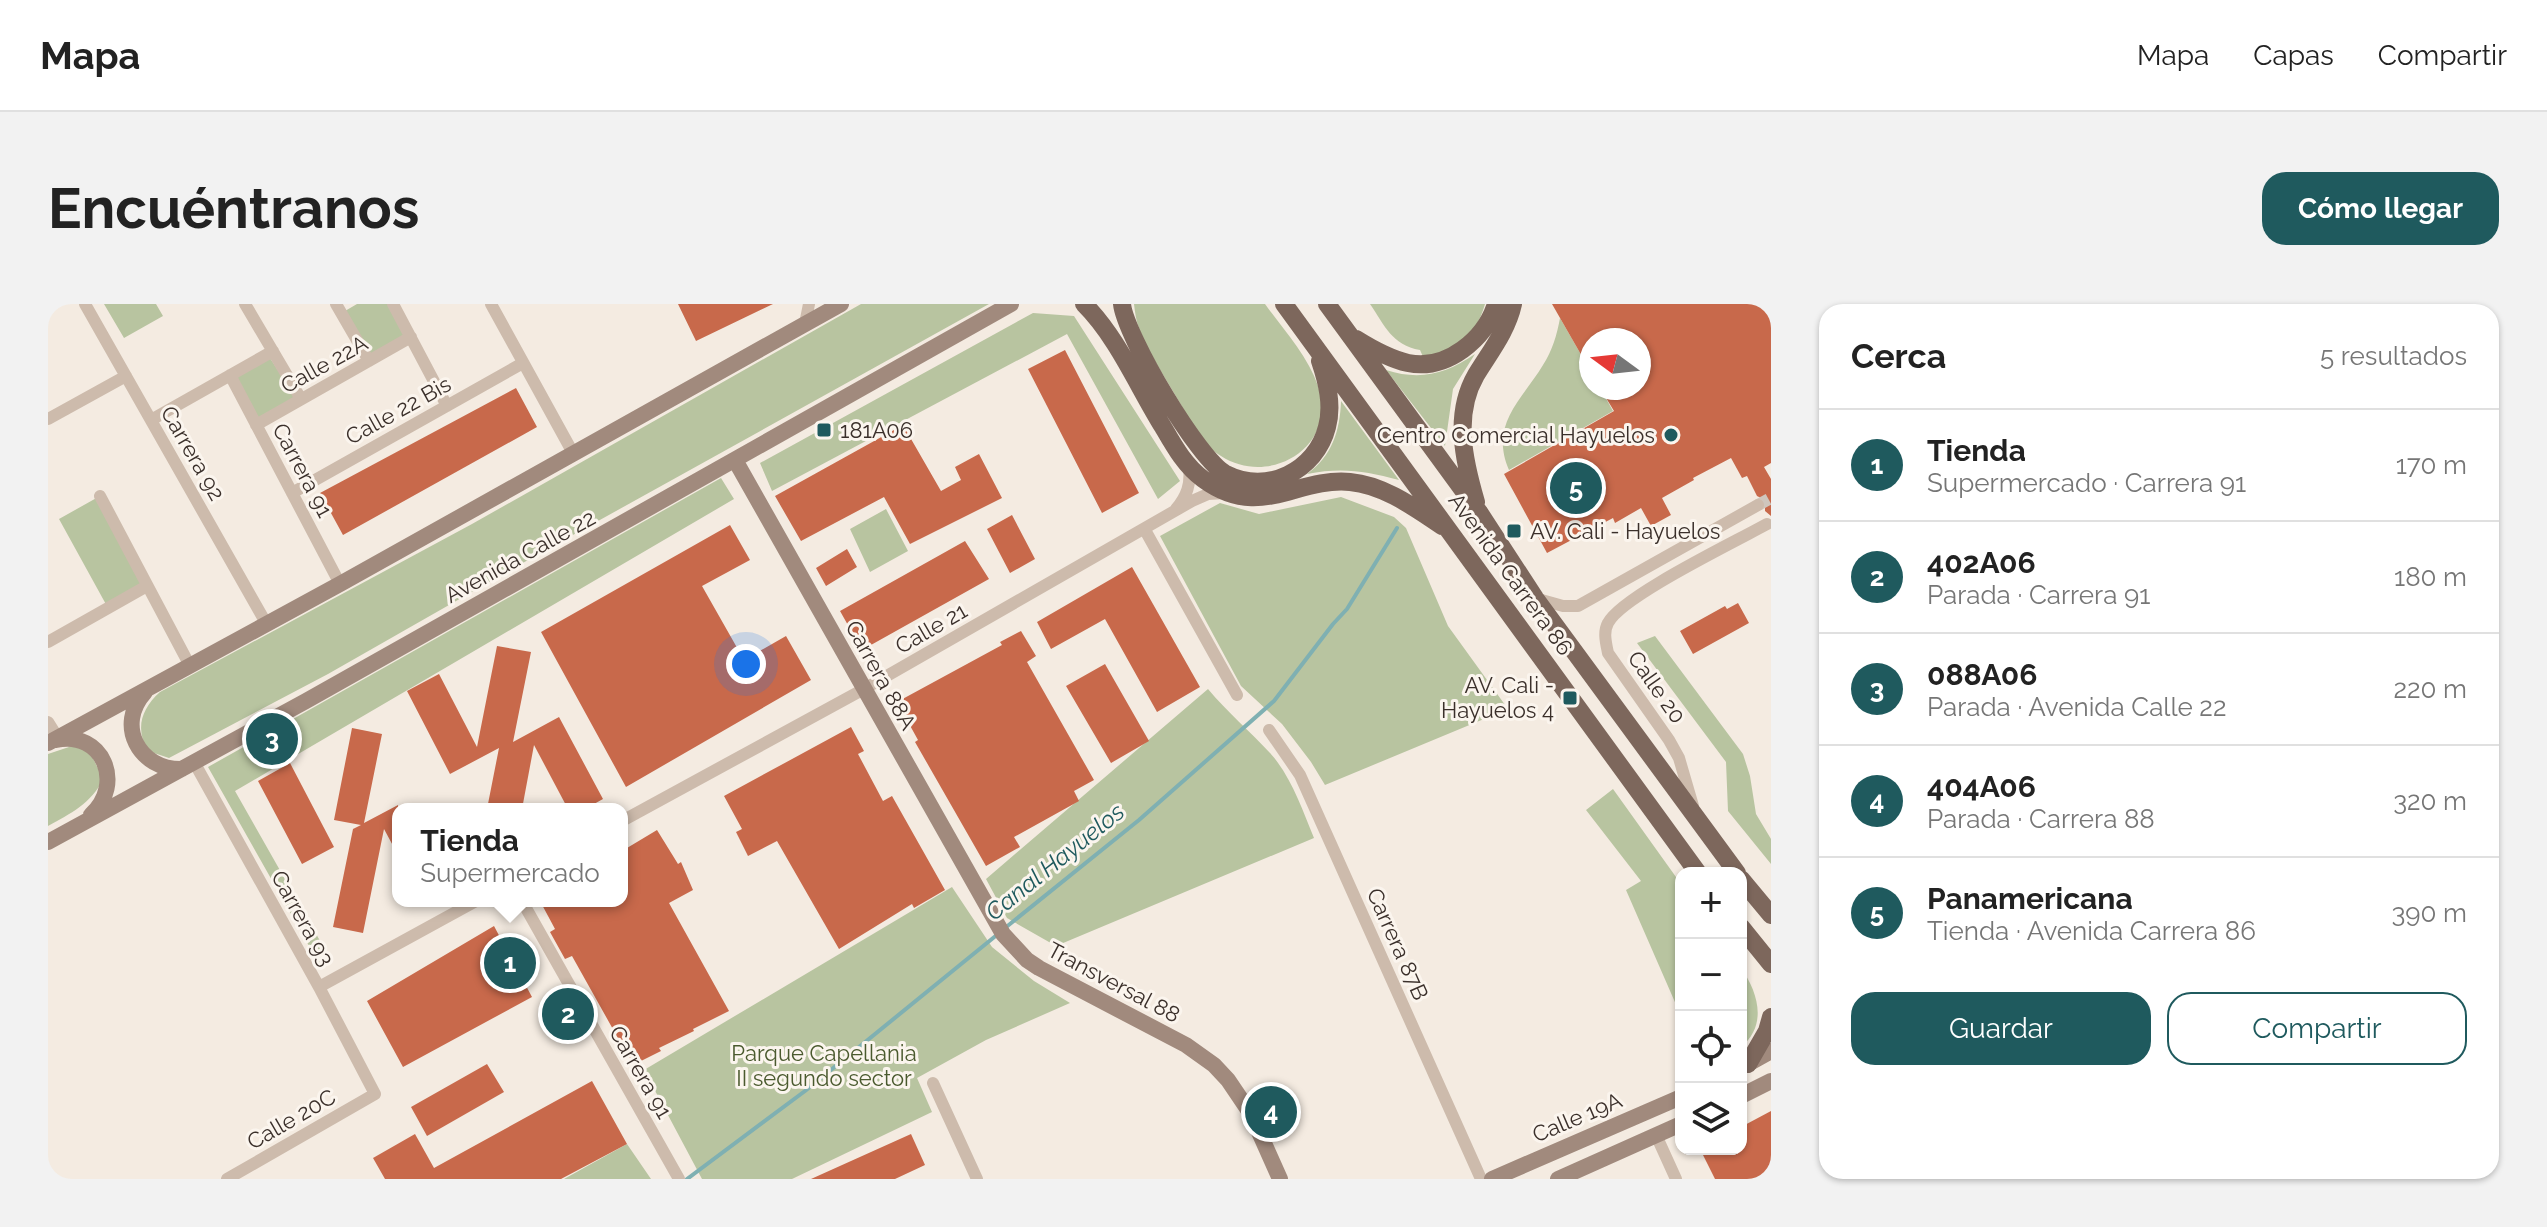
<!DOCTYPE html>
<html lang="es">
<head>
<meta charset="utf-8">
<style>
  :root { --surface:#fff; --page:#f2f2f2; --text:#222; --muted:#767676; --line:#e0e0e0; --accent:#1f5a5e }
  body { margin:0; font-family:Raleway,sans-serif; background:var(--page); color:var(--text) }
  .controls { position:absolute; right:24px; bottom:24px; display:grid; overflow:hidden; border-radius:16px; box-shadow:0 2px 6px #0004 }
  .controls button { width:72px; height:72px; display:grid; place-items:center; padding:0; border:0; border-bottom:2px solid var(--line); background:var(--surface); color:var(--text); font:40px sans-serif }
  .compass { position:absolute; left:1531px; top:24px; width:72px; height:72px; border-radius:50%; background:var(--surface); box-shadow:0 2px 6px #0004; rotate:285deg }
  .you { position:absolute; left:698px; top:360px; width:28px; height:28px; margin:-20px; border:6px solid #fff; border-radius:50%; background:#1a73e8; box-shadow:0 0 0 12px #1a73e833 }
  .badge { display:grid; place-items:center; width:52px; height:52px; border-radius:50%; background:var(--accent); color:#fff; font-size:26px; font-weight:700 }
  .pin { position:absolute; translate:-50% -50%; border:4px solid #fff; box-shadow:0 2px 8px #0006 }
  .popup { position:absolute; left:344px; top:499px; width:236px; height:104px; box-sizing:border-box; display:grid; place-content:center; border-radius:16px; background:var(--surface); filter:drop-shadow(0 2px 6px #0005); font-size:26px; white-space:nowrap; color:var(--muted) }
  .popup b { font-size:30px; color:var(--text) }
  .popup::after { content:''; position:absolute; left:50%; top:100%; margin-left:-16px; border:16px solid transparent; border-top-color:var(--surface) }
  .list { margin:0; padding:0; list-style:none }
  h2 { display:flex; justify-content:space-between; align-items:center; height:104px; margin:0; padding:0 32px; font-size:34px }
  h2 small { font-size:26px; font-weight:400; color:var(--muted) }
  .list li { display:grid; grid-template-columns:52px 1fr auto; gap:24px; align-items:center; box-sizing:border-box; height:112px; padding:0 32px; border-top:2px solid var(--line) }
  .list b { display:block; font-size:30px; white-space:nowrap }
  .list p { margin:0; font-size:26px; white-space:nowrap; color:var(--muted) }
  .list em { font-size:26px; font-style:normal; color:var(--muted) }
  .actions { display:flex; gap:16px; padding:24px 32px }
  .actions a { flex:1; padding:18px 0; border:2px solid var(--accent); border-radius:24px; text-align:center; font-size:28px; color:var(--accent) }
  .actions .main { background:var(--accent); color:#fff }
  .icon { flex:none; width:44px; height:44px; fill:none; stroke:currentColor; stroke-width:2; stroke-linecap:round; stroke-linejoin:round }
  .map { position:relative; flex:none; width:1723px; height:875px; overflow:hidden; border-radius:24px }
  header { display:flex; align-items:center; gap:48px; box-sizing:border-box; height:112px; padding:0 40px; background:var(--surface); border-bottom:2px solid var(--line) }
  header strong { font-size:38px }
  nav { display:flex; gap:44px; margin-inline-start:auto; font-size:28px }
  .intro { display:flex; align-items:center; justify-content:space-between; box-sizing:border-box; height:192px; padding:0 48px }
  h1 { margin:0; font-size:56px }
  .button { padding:20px 36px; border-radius:24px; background:var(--accent); color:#fff; font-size:28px; font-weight:700 }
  main { display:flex; gap:48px; padding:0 48px }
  aside { flex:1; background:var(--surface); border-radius:24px; box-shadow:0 2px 6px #0004 }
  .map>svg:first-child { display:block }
</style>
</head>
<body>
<header>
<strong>Mapa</strong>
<nav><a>Mapa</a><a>Capas</a><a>Compartir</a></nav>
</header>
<div class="intro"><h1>Encuéntranos</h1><a class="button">Cómo llegar</a></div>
<main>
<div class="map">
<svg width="1723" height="875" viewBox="0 0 1723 875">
  <rect width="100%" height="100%" fill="#f4ebe1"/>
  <path fill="#b8c4a0" d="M56,0H108L115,12L76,34Z
    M309,0H343L360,33L321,54L297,7Z
    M813,0H941L487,252L280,370L121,454L100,447C87,425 93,405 112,388L424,220Z
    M1086,0H1217C1235,25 1260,52 1270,82C1291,141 1223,184 1173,152C1167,148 1158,142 1154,136C1145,125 1139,111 1132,99C1118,75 1101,50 1091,24C1088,17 1087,8 1086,0Z
    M1322,0H1437C1427,35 1408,43 1376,55L1372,46C1344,41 1337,22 1322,0Z
    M985,9L1026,12L1132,177L1110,195L1019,30L724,187L712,159Z
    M1512,14L1543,68V84H1552L1565,107L1461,166C1441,120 1474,96 1495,61C1504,47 1509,31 1512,14Z
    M1427,50L1405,85L1397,142L1338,66C1372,77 1398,70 1427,50Z
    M222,54L248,94L210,116L186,73Z
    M1293,97L1351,176C1317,167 1294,163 1259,170C1284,152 1292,127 1293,97Z
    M673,174L686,195L187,487L284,658L273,663L160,463Z
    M52,192L99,282L60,304L11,215Z
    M1293,193L1346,213L1358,224L1400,322L1460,405L1277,481L1263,458L1234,420L1193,382L1112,232L1172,199L1211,210Z
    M838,205L860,247L822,268L802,225Z
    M1607,332L1695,450L1702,472L1708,510L1723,535V560L1680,507L1678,458L1589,339Z
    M1160,385C1179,408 1202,427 1222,449C1243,472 1254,505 1266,534L1008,642L959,614L938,575Z
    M24,442L41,446L55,475C44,499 22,510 0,522V450Z
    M1565,485L1633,580V712L1578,586L1593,577L1538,506Z
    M904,583L944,643L986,677L1022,699L938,736L869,774L884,808L744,875H654L596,766Z
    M1693,664C1710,688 1720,721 1693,743Z
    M579,840L603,875H516Z"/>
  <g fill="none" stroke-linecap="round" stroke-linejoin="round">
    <path stroke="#7fb0b2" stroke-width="4" d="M957,624L1091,516L1226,397L1285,320L1299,305L1349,224
      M639,875L757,787L950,630"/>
  </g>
  <path fill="#c8694b" d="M630,0H725L648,37Z
    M1504,0H1723V159L1716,163L1723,175V212L1717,207V196L1709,192L1699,172L1694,174L1683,154L1645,174L1646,176L1614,194L1623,211L1603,222L1593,204L1567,219L1565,214L1499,249L1456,170L1566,107L1552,84H1591V36H1543V68Z
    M1017,46L1091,189L1054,209L980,65Z
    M468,84L489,123L295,231L272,189Z
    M855,121L893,187L913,176L907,163L931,150L954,194L862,240L836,193L753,237L727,192Z
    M964,211L987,255L962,269L939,225Z
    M682,221L702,256L654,282L696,356L738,332L763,376L578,483L493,328Z
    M917,237L941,275L814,346L792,307Z
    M799,245L809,263L778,282L768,264Z
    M1084,263L1152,383L1109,408L1057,315L1003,345L989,318Z
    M1690,299L1701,319L1645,350L1632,327L1677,302L1679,305Z
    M973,327L988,352L979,358L1046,476L1026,487L1031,497L966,533L972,543L938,562L867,438L870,436L849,398L954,341L952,338Z
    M449,342L483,348L465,438L511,413L555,495L537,505H520L486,441L474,505H439L451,444L402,470L359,387L391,370L429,443Z
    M1057,360L1101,437L1063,459L1018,382Z
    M803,423L816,447L810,450L835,497L844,492L897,586L866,604L864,600L791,645L729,537L700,552L688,528L694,525L676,492Z
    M304,424L334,430L316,519L350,501V551L336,525L315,629L285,623L305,525L313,521L286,516Z
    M242,459L286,543L254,560L210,477Z
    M609,526L630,560L633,558L645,586L621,599L681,707L645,725L646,727L611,744L613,747L585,761L524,652L517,655L502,628L507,625L492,597H574V547Z
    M446,622L484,693L355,763L319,697Z
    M439,760L456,788L379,832L363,803Z
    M544,777L579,840L513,875H337L325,854L367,830L386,864Z
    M1723,807V875H1667L1652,845H1693V823Z
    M863,830L877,861L847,875H763Z"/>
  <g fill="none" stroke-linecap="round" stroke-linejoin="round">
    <path stroke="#cfc6bd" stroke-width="12" stroke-dasharray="12 6" stroke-linecap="butt" d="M1710,201L1723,194"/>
    <path stroke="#cdbbac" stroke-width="12" d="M37,0L218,319
      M197,0L253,95
      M288,0L321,57
      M345,0L399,102
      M443,0L525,149
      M757,20L761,0
      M182,71L292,280
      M0,115L78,72
      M103,116L225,47
      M208,121L363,33
      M244,189L475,59
      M52,192L141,360
      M1128,205C1139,192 1143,180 1141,164
      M1097,226L1189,391
      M1490,295L1515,302H1530L1710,201
      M0,338L99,282
      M0,418L10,434
      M1221,426L1252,471L1433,875
      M146,458L271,683L327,790L179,875
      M1645,502L1631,454L1621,436L1560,349C1558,339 1555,328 1560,319C1574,292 1687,238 1719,220
      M574,517L816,385L1144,197L1160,190L1177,189
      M474,597L631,875
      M271,683L428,597
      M885,779L929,875
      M1608,831L1628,875"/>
    <path stroke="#a18a7d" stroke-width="16" d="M687,156L955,630L979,656L991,664L1138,741L1166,761L1180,776L1203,810L1232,875
      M97,388C67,421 91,466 134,465
      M8,436C55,426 77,480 43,511
      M0,439L292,280L793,0
      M0,538L258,397L963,0
      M1698,761L1723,747
      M1693,792L1723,777
      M1444,875L1633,793
      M1510,875L1633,820"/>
    <path stroke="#7d675c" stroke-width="18" d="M1036,0C1070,34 1090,83 1115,123C1126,142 1137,162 1155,175C1212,217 1247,173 1302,178C1336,181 1367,204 1394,222
      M1074,0C1077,31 1151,157 1178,170C1219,191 1268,167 1279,123C1285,101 1279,78 1272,57
      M1236,0L1650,569
      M1279,0L1431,208L1487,294L1689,569
      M1308,35C1324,45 1342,55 1360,59C1399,67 1437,35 1448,0
      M1428,198C1416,157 1405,111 1428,71C1442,48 1459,27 1465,0
      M1693,575L1723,611
      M1693,623L1723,660
      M1700,760L1719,727L1723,713"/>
  </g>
  <g fill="#1f5a5e" stroke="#fbf5ee" stroke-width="3">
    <rect x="768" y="118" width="16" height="16" rx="4"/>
    <circle cx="1623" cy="131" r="8"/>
    <rect x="1458" y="219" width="16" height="16" rx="4"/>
    <rect x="1514" y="386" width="16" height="16" rx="4"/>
  </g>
  <g text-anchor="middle" stroke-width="6" stroke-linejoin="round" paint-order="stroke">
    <g font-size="22" fill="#3b302b" stroke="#fbf5ee">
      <text transform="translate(276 60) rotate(-29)" y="8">Calle 22A</text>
      <text transform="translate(350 106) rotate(-29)" y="8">Calle 22 Bis</text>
      <text transform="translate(145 149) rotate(60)" y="8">Carrera 92</text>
      <text transform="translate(255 166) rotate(62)" y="8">Carrera 91</text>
      <text transform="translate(472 252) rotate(-29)" y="8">Avenida Calle 22</text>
      <text transform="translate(1463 270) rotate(54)" y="8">Avenida Carrera 86</text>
      <text transform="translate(883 324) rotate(-30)" y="8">Calle 21</text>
      <text transform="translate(833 371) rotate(61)" y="8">Carrera 88A</text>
      <text transform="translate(1609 383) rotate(55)" y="8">Calle 20</text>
      <text transform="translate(255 614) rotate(61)" y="8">Carrera 93</text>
      <text transform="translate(1350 640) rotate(66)" y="8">Carrera 87B</text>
      <text transform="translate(1066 678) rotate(28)" y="8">Transversal 88</text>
      <text transform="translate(593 768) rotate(60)" y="8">Carrera 91</text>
      <text transform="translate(1529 813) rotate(-23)" y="8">Calle 19A</text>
      <text transform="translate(243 815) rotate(-30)" y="8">Calle 20C</text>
    </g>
    <g font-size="22" fill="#3b302b" stroke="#fbf5ee" text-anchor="start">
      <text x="792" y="134">181A06</text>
      <text x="1607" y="139" text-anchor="end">Centro Comercial Hayuelos</text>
      <text x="1482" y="235">AV. Cali - Hayuelos</text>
      <text x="1506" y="389" text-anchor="end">AV. Cali -<tspan x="1506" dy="25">Hayuelos 4</tspan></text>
    </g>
    <g font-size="22" fill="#4a5a2e" stroke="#fbf5ee">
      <text x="776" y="757">Parque Capellania<tspan x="776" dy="25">II segundo sector</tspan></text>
    </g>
    <g font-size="24" font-style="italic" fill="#1f5a5e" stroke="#fbf5ee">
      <text transform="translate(1007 558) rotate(-39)" y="8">Canal Hayuelos</text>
    </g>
  </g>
</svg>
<div class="controls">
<button>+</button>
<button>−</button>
<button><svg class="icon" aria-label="locate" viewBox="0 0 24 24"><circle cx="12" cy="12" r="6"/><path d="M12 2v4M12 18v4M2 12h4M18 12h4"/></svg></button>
<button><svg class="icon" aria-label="layers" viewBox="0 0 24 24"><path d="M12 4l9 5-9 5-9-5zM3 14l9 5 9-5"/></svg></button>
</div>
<svg class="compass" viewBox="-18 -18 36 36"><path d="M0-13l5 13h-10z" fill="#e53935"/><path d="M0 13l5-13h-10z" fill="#767676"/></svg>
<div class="you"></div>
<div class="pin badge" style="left:462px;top:659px">1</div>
<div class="popup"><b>Tienda</b>Supermercado</div>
<div class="pin badge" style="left:520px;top:710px">2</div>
<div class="pin badge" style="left:224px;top:435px">3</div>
<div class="pin badge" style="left:1223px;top:808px">4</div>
<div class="pin badge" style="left:1528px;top:184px">5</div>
</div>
<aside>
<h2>Cerca<small>5 resultados</small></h2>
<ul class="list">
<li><span class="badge">1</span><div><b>Tienda</b><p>Supermercado · Carrera 91</p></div><em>170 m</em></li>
<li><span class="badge">2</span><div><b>402A06</b><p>Parada · Carrera 91</p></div><em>180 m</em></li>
<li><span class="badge">3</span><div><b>088A06</b><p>Parada · Avenida Calle 22</p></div><em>220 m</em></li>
<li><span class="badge">4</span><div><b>404A06</b><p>Parada · Carrera 88</p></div><em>320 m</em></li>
<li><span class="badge">5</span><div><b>Panamericana</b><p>Tienda · Avenida Carrera 86</p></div><em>390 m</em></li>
</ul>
<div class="actions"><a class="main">Guardar</a><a>Compartir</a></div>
</aside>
</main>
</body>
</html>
